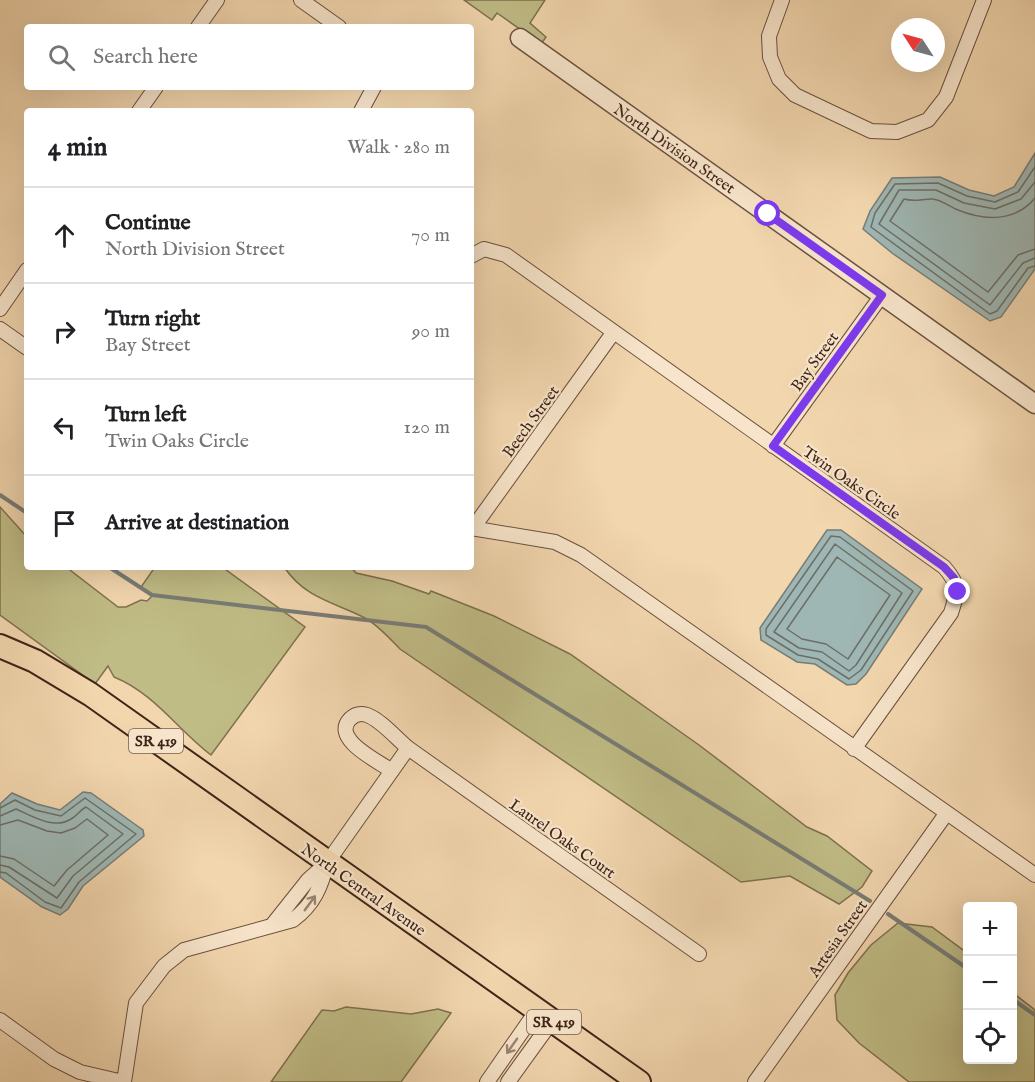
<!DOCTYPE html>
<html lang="en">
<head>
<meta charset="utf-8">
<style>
  :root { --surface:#fff; --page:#f2f2f2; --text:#202124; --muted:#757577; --line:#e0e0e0 }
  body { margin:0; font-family:"IM FELL English",serif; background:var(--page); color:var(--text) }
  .controls { position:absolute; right:18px; bottom:18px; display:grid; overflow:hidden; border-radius:6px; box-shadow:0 6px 24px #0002 }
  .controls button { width:54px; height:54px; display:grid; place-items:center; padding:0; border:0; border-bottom:2px solid var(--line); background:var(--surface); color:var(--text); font:30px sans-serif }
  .compass { position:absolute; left:891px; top:18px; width:54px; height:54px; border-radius:50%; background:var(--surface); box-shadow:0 6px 24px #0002; rotate:306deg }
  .stop { position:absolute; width:18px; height:18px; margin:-14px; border:4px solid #7c3aed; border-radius:50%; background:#fff }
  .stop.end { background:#7c3aed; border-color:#fff; box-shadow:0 2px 6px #0008 }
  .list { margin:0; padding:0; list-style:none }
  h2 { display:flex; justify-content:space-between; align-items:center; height:78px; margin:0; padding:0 24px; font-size:26px }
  h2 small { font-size:20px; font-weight:400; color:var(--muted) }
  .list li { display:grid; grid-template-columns:39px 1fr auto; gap:18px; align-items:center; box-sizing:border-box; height:96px; padding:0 24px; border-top:2px solid var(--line) }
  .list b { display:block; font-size:22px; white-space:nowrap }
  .list p { margin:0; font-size:20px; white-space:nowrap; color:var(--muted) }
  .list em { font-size:20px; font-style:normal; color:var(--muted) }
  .icon { flex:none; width:33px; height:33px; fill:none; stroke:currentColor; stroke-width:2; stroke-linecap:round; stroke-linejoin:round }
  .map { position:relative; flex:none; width:1035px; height:1082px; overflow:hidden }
  .search { position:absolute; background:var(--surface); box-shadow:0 6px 24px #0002; left:24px; top:24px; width:450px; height:66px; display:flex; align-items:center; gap:15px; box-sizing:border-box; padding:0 21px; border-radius:6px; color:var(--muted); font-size:22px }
  .panel { position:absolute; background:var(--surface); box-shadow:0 6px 24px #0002; left:24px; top:108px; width:450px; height:462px; border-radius:6px }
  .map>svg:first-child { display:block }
</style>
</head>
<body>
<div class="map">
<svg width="1035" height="1082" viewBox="0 0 1035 1082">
  <rect width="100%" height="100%" fill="#f2d6ae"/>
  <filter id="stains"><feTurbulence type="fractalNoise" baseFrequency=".00333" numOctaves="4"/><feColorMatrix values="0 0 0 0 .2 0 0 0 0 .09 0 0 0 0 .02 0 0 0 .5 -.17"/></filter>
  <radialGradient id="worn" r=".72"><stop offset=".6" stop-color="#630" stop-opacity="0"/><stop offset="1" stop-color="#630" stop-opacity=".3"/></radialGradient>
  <path fill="#c0bc86" stroke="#7f704f" stroke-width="1.5" d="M464,0H545L530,23L546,37L541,44L497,13L492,20Z
    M0,507L27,537V567H66L118,607H126L141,600L147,601L152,596L141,587L155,567H222L305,627L211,755C178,730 154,693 114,677L108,666L95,684L0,615Z
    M284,567H351L356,573L392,581L429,594L431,591L494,616L570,654L699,745L807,827L827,836L872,871L862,887L839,904L790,876L741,882L400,649C390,639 378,625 365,618C334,602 306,599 284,567Z
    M898,923L932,927L967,953L968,1060H1012L1013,993L1035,1010V1082H909L859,1043L837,1020L835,995L848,973L871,945Z
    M346,1007L411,1014L438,1009L451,1013L401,1082H271L322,1010L334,1011Z"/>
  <path fill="#9eb7b4" stroke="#787c76" stroke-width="1.5" d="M1035,153V269L1001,317L990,321L892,253L863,229L870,211L892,178L940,177L969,190L994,196L1014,187Z
    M827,530H841L922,589L866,674L856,684L847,685L815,664L797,662L761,640L760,628Z
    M83,792L91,793L136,825L143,830L144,836L83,886L68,909L60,915L42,907L0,877V804L12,793L37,804L60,810Z"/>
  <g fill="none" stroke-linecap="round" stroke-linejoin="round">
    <path stroke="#6e6e66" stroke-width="1.5" d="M1035,167L1018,192L995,202L967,196L938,183L895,184L875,213L871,227L990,314L997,311L1028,268L1035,266
      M1035,182L1021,199L995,209L964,203L936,190H899L879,224L990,305L1023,263L1035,258
      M1035,198C1015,222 985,221 958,210C950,207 940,199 932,199C922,199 914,202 904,199L890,221L988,292L1018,255L1035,249
      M831,536L840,537L913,591L861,670L849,679L818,659L798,655L766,635V629Z
      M835,544L902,593L856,665L849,671L822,652L799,648L774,632Z
      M837,557L890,595L848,659L826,644L802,639L787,629Z
      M0,808L15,800L35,810L61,816L85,798L136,834L79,882L61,908L45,902L6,873L0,872
      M0,816L16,809C32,816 54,830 71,819C77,816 80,810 86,807L123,834L73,876L57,898L9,867L0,865
      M0,825L18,820L47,831L61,833L75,828L87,819L108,835L67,870L54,886L14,859L0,856"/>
    <path stroke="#787c76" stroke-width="4" d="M0,495L27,513
      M109,567L152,595L426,627L870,901
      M888,914L968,969
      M1012,999L1035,1015"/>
    <defs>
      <path id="minor" d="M301,0L339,27
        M782,0L769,36L770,57L779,79L795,95L871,131L897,132L928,120L946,97L984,0
        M198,27L217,0
        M139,111L156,87
        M361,111L374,87
        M471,256L484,249L506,255L944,567C960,585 958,591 951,613L854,749
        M0,309L27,270
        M0,329L27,348
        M773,446L882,295
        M471,528L555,542L581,555L1035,875
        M473,528L613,333
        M392,771C378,761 331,739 350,719C355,714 361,713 367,715C381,720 396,738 408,748L699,954
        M273,924L308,880L327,863L408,748
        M0,1020L54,1059L80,1072L123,1082
        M124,1082L136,1003L164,966L184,950L293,920C314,904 321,887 327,863
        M487,1082L537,1010
        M508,1082L552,1021
        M755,1082L946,814"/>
      <path id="tertiary" d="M520,38L1035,404"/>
      <path id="primary" d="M0,646L35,661L90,694L639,1082"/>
    </defs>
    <use href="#minor" stroke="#6b503e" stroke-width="16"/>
    <use href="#tertiary" stroke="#6b503e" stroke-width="21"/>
    <use href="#primary" stroke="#3e2418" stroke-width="26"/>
    <use href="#minor" stroke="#f7e4ca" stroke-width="14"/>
    <use href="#tertiary" stroke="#f7e4ca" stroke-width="18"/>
    <use href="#primary" stroke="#f2d6ae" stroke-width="22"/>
  </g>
  <defs><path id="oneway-shaft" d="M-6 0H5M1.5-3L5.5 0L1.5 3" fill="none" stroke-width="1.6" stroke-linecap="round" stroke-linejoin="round" transform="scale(1.5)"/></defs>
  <g stroke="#9a8471">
    <use href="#oneway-shaft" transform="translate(310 903) rotate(-54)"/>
    <use href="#oneway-shaft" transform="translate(512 1046) rotate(125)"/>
  </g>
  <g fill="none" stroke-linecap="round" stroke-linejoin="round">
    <path stroke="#7c3aed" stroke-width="8" d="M768,214L882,295L773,446L944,567L954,578L958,592"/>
  </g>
  <g text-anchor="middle" stroke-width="4.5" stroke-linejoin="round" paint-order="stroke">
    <g fill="#f7e4ca" stroke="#765e4d" stroke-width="1.5">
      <rect x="129" y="729" width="54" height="24" rx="4.5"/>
      <rect x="527" y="1010" width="54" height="24" rx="4.5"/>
    </g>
    <g font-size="15" font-weight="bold" fill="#3e2418">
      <text x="156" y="746">SR 419</text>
      <text x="554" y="1027">SR 419</text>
    </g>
    <g font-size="16" fill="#3e2418" stroke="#f7e4ca">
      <text transform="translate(675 148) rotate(35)" y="6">North Division Street</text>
      <text transform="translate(814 361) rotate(-54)" y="6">Bay Street</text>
      <text transform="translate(530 421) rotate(-54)" y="6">Beech Street</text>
      <text transform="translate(852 482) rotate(35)" y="6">Twin Oaks Circle</text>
      <text transform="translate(563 838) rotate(35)" y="6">Laurel Oaks Court</text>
      <text transform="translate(364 889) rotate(35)" y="6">North Central Avenue</text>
      <text transform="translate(837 938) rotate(-55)" y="6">Artesia Street</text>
    </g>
  </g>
  <rect width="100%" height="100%" filter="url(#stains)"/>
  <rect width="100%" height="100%" fill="url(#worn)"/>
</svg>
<div class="controls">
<button>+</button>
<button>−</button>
<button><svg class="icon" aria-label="locate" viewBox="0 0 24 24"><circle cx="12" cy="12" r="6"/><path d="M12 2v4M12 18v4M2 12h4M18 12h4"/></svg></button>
</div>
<svg class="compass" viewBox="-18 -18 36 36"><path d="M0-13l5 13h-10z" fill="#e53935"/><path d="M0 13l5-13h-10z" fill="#757577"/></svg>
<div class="stop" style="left:768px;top:214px"></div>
<div class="stop end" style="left:958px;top:592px"></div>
<div class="search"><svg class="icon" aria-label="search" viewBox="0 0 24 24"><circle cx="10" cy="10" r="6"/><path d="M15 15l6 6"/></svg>Search here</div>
<section class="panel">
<h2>4 min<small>Walk · 280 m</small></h2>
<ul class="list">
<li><svg class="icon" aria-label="ahead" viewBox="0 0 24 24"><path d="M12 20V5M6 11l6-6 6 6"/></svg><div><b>Continue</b><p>North Division Street</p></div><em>70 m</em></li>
<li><svg class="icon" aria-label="right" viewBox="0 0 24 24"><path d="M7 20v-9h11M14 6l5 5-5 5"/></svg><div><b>Turn right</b><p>Bay Street</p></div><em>90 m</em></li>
<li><svg class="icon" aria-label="left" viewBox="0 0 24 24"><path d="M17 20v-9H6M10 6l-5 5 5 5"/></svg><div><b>Turn left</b><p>Twin Oaks Circle</p></div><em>120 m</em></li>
<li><svg class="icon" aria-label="arrive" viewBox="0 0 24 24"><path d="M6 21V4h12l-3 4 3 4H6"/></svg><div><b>Arrive at destination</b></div></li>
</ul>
</section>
</div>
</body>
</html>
